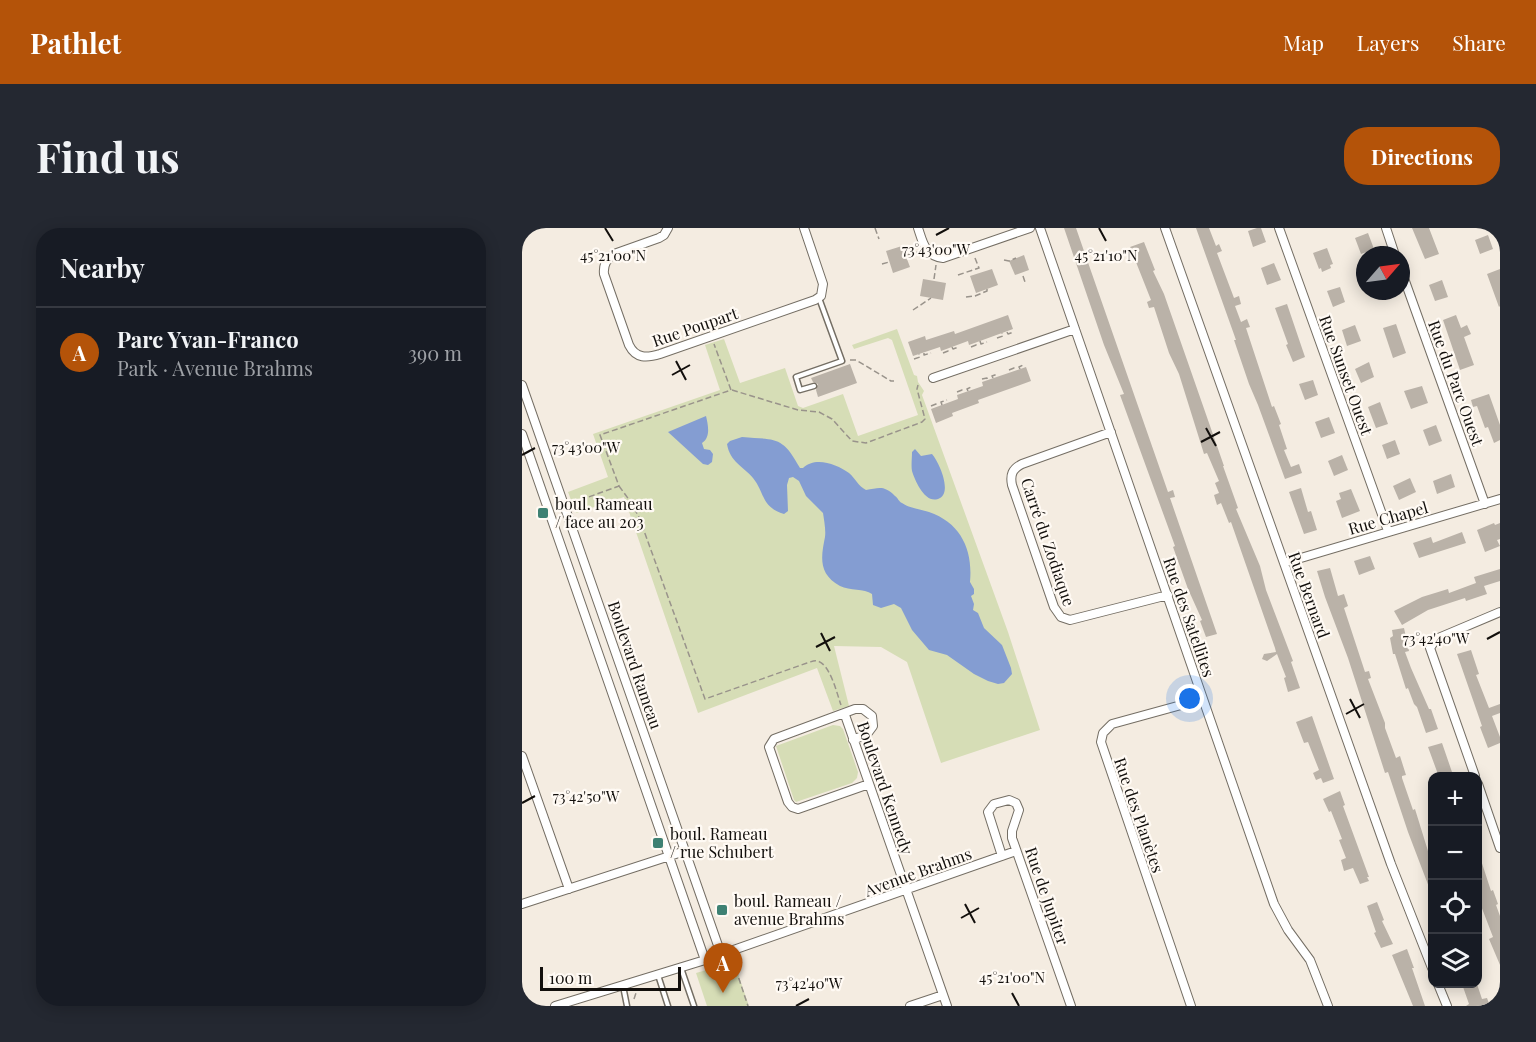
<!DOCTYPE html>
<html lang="en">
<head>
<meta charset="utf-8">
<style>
  :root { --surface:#171b24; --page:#242831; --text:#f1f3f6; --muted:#9ea1a6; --line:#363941; --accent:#b45309 }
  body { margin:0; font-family:"Playfair Display",serif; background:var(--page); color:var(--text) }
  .controls { position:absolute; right:18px; bottom:18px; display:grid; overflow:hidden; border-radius:12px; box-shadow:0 3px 15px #0003 }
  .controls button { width:54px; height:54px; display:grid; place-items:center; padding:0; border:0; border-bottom:2px solid var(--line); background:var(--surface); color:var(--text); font:30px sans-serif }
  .compass { position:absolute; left:834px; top:18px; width:54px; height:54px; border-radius:50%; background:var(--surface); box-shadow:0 3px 15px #0003; rotate:62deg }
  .scale { position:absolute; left:18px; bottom:15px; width:141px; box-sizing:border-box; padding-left:6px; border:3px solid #120f0c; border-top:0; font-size:16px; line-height:21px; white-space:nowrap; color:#120f0c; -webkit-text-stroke:4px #fffaf4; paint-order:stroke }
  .you { position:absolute; left:668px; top:471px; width:21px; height:21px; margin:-15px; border:4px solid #fff; border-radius:50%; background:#1a73e8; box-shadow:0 0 0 9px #1a73e833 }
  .badge { display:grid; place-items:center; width:39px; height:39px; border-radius:50%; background:var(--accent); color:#fff; font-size:20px; font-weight:700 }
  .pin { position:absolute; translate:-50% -50px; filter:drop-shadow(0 2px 3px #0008) }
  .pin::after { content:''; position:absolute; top:32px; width:21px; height:18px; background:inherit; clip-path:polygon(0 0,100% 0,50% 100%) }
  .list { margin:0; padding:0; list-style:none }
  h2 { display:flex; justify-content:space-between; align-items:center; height:78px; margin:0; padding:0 24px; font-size:26px }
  h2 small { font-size:20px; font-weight:400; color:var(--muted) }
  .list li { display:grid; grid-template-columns:39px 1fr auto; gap:18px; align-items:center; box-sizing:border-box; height:90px; padding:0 24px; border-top:2px solid var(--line) }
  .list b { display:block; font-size:22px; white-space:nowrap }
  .list p { margin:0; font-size:20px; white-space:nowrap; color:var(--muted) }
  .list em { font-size:20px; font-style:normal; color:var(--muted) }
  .icon { flex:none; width:33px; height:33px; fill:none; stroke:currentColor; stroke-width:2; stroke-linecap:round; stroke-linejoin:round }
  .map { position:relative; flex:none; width:978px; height:778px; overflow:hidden; border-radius:24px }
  header { display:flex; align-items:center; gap:36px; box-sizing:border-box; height:84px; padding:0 30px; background:var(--accent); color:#fff }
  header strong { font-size:28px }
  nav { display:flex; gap:33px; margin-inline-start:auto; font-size:21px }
  .intro { display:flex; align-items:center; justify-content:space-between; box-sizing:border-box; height:144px; padding:0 36px }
  h1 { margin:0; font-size:42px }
  .button { padding:15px 27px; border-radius:24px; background:var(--accent); color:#fff; font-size:21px; font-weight:700 }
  main { display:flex; gap:36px; padding:0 36px }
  aside { flex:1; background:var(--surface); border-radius:24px; box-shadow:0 3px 15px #0003 }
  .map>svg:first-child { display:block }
</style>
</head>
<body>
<header>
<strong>Pathlet</strong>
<nav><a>Map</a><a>Layers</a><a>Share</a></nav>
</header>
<div class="intro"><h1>Find us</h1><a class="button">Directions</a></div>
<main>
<aside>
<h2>Nearby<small></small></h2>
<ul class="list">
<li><span class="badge">A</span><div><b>Parc Yvan-Franco</b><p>Park · Avenue Brahms</p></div><em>390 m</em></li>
</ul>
</aside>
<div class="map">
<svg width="978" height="778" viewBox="0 0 978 778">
  <rect width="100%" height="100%" fill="#f4ece1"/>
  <path fill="#d6ddb6" d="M375,101L392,147L395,148L396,154L402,163L400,167L486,404L518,502L419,535L385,434L359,419L312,418L327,478L311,483L295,440L176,485L102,269L54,285L46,264L86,249L71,206L198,162L183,117L202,111L218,155L263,140L276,178L281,180L321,166L336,208L396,187L370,112L366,110L332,121L330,117Z
    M311,497L318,498L321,501L336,544L335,550L330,555L274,574L272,572L254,518Z
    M212,734L227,778H185L174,745Z"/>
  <path fill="#849dd2" d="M184,188C186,197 189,209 180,215L182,221L188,222L191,226L190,234L186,237L181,236L146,204Z
    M220,209C254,212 260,207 278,240H281C293,228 315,236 327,245C334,251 336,258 344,262C357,260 362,257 373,268C376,270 377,274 380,275C387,280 398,281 407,284C439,295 451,322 448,354L452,361V366L449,368L452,376L451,382L456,385L462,400L480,417L489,440L490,446L482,455L476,456L466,453L452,446L425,427L407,422L390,402L379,380L372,376L359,380L351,377L350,366C342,360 328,363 318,358C296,346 299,329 303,309C304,302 302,292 301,285L284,268L277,253L271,249L267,250L265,257L266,283L262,286C239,279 243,265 231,250C221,238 208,234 205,216L208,213Z
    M393,221L399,228L410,226C417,234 430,263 418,270C404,278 393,253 390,243C389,238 390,230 390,224Z"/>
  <path fill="#bab2a8" d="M542,0H554L646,264L651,262L653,269L648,270L695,406L684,409L678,393L680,392L666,361L651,319L653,318L598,167L602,166L582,117Z
    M674,0H687L694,18L697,16L700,23L695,25L712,70L717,68L719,76L713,78L719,94L725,91L728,99L724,100L750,179L752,178L759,196L757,197L765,221L762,222L769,239L777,236L780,245L763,251L736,177L727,156L712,112H714Z
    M735,0H739L744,14L731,19L726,3Z
    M890,0H907L917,26L903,31Z
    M846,5L852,21L839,26L833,10Z
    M966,7L971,21L958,26L953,12Z
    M622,14L633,42L631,43L642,66L702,238H701L716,280L714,281L738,338L744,362L771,433L769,434L778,460L766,464L762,450L764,449L755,426L745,433L740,431L742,426L754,424L753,420L709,294L707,295L699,275L695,277L692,267L697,265L693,255L697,253L685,225L682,226L657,146L647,125L632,79L627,80L625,74L629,72L608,19Z
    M380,18L388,39L371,45L364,23Z
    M805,20L811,36L808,37L809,40L800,44L799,40L797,41L791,25Z
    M502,27L507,42L493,47L487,33Z
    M752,35L759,52L745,57L739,40Z
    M470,41L476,57L454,65L448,48Z
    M978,41V78L977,79L965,46Z
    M401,51L424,55L421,72L398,68Z
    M920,52L926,69L913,73L907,57Z
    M818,59L823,74L811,79L805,63Z
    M765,76L783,129L771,134L764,117L766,116L753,80Z
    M486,87L491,101L447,117L446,113L419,123L418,119L391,128L386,114L403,108L404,112L432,103L433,106Z
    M934,87L939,100L945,97L949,106L942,109L952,137L938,142L921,92Z
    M874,96L884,125L871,130L861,100Z
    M833,97L839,113L825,118L820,102Z
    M847,134L852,149L839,155L833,141Z
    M328,136L335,155L296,169L294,162L296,156L291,154L289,150Z
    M504,139L509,153L456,172L457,175L430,185L431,188L414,195L409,181L436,171L435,167L461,158L460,154Z
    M791,152L796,167L783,172L777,156Z
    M900,158L906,175L889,181L882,163Z
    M967,166L978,197V212L972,215L966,199L963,200L955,178L951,179L949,172Z
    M858,174L866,196L854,200L846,179Z
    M807,189L813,205L799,210L793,194Z
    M914,197L920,213L907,218L901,202Z
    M873,212L878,226L865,231L860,217Z
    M820,227L826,242L812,248L806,233Z
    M929,246L933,259L915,266L911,253Z
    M888,250L894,264L877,272L871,258Z
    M779,260L786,284L789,283L795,302L782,306L767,264Z
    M829,261L838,283L820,290L814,273L819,271L817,265Z
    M972,295L973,297L978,295V311L975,312L978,318L963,324L955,302Z
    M940,304L944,315L897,330L891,315L909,309L911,315Z
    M848,328L853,341L837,347L832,333Z
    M808,340L816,368L822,366L826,378L822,380L843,444L847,443L849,450L846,451L863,495V500L874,530L878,528L884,547L880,548V550L891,582L893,581L910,636V667L886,604L866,544L863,545L826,430L803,369L795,343Z
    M978,341V353L962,358L965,366L944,373L943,370L906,382L880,397L872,383L900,369L926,361L927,365L954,355L952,349Z
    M882,400L887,423L883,424L889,440L907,481H909L916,501L904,505L895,479L892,476L886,460L884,461L873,426H871L868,410L871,408L870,402Z
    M949,422L957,446L954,447L967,480L978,476V485L970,488L978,509V515L966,520L958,499L960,498L935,426Z
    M790,488L812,551L801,555L799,550L794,552L791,545L797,542L786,514L782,515L774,494Z
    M920,515L930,544L917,549L906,519Z
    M818,563L823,577L821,578L847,649H845L847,653L838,656L831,640L822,643L819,632L824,630L817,612L820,611L809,583L807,584L801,571Z
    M956,626H957L969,663L971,662L976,676L974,677L978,688V737L967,711L971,709L956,670Z
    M855,674L862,692L860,693L871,716L859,720L852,705L854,704L845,678Z
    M885,721L892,740H890L903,778H891L870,727Z
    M940,756H955L960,771L965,770L968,778H944L947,776Z"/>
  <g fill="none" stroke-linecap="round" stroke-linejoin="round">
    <defs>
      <path id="lane" d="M292,158L278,162L274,149L320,133L297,70
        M159,740L172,778
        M136,747L146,778
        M101,758L105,778"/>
      <path id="street" d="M146,0L142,7L137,10L92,26C84,31 81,37 82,46L107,117C114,131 125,130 138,126L293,72L299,68L301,56L282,0
        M396,0C401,15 403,28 421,30L508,0
        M518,0L752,676L766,702L788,732L806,778
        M643,0L869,636L910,740
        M757,0L866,303
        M864,0L873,27
        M879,42L963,276
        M411,150L553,101
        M0,157L199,726
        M589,204L500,236C490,241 488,247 490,257L532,379L539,389L548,392L646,367
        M0,206L183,732
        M762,335L978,271
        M323,487L425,778
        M331,512L345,506L351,498L350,488L341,481H333L252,511L247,519L266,574L270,579L276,581L347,556
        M0,528L47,661
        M953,548L908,420L914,411L978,384
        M956,556L978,620
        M480,628L466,584L472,576L487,572L494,575L497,582L490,603V610L549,778
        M0,676L163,623
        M916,756L925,778
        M33,778L183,732L494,623
        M388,778L421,767
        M669,778L579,514L581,505L590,496L681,471"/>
    </defs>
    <use href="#lane" stroke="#746e64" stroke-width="7"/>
    <use href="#street" stroke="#746e64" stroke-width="10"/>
    <path stroke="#99938b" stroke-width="1.5" stroke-dasharray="6 3" stroke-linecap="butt" d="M353,0L357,11
      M385,27L396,24
      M482,32L487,33L494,30
      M360,36L367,34
      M436,47L457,40L453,30
      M501,48L503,54L505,53
      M412,51L414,37
      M444,69L453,68L465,63V61
      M391,82L409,70
      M485,104L486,106L492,104
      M475,110L481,108L480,105
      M458,113L459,116L465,114
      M430,119L431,121L437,119
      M449,119L454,117L453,115
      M402,125V127L409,125
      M421,125L426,123L425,120
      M392,131L398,129L397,126
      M328,132H334L369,153H372
      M498,141L497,139L503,136
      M487,142L492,140L493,143
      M471,150L470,148L476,146
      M460,151L465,150L466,152
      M210,162L276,182L297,184L310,191L330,213L344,215L400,194L403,191L395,161L396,157
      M446,163L445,161L451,158
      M435,164L440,162L441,165
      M420,177L419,174L425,172
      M409,178L414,176L415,178
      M97,258L108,273L117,289L183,471L285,435C289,434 292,432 295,433C308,435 315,466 319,477
      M50,275L97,258L78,207L209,162L192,116
      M211,733L226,778
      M112,771L115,762"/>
    <use href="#lane" stroke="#fff" stroke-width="4"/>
    <use href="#street" stroke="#fff" stroke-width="8"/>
  </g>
  <path fill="none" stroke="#120f0c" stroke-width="2" d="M83,0L91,13M577,0L584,13M414,7L427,0M154,133L164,152M150,147L168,137M684,200L694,218M679,214L698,204M0,227L13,220M299,405L308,423M965,411L978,404M294,419L313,409M828,471L838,490M824,486L842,476M0,575L13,568M443,676L453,695M439,690L457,680M490,765L497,778M274,778L287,771"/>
  <g fill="#3e8173" stroke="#fffaf4" stroke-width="2">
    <rect x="15" y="279" width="12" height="12" rx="3"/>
    <rect x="130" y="609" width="12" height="12" rx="3"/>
    <rect x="194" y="676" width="12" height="12" rx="3"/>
  </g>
  <g text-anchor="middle" stroke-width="4.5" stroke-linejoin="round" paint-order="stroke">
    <g font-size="16" fill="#120f0c" stroke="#fffaf4">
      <text transform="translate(173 99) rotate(-19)" y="6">Rue Poupart</text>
      <text transform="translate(824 147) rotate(70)" y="6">Rue Sunset Ouest</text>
      <text transform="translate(934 155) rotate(70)" y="6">Rue du Parc Ouest</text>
      <text transform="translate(866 290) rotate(-16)" y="6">Rue Chapel</text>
      <text transform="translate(526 314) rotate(71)" y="6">Carré du Zodiaque</text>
      <text transform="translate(787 367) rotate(70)" y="6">Rue Bernard</text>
      <text transform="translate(667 389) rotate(71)" y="6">Rue des Satellites</text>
      <text transform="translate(113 437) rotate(71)" y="6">Boulevard Rameau</text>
      <text transform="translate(363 560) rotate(71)" y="6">Boulevard Kennedy</text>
      <text transform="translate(617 587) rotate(71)" y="6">Rue des Planètes</text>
      <text transform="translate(396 644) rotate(-20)" y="6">Avenue Brahms</text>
      <text transform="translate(525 668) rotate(71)" y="6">Rue de Jupiter</text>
    </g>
    <g font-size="16" fill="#120f0c" stroke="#fffaf4" text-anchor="start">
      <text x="33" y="282">boul. Rameau<tspan x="33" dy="18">/ face au 203</tspan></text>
      <text x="148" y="612">boul. Rameau<tspan x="148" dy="18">/ rue Schubert</tspan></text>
      <text x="212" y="679">boul. Rameau /<tspan x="212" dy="18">avenue Brahms</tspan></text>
    </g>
  </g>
  <g font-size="15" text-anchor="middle" fill="#120f0c" stroke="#fffaf4" stroke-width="4.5" stroke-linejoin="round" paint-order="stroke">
    <text x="414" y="27">73°43'00"W</text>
    <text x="91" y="33">45°21'00"N</text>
    <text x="584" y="33">45°21'10"N</text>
    <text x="64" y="225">73°43'00"W</text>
    <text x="914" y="416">73°42'40"W</text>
    <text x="64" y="574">73°42'50"W</text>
    <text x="490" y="755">45°21'00"N</text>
    <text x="287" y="761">73°42'40"W</text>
  </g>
</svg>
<div class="controls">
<button>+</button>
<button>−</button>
<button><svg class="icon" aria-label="locate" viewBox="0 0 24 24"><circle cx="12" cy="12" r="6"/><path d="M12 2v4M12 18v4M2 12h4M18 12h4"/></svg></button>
<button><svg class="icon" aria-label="layers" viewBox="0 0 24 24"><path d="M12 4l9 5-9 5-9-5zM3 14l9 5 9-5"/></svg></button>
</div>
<svg class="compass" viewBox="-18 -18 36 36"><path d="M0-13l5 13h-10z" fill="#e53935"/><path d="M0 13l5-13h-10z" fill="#9ea1a6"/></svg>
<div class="scale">100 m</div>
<div class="you"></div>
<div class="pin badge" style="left:201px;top:765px">A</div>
</div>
</main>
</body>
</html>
